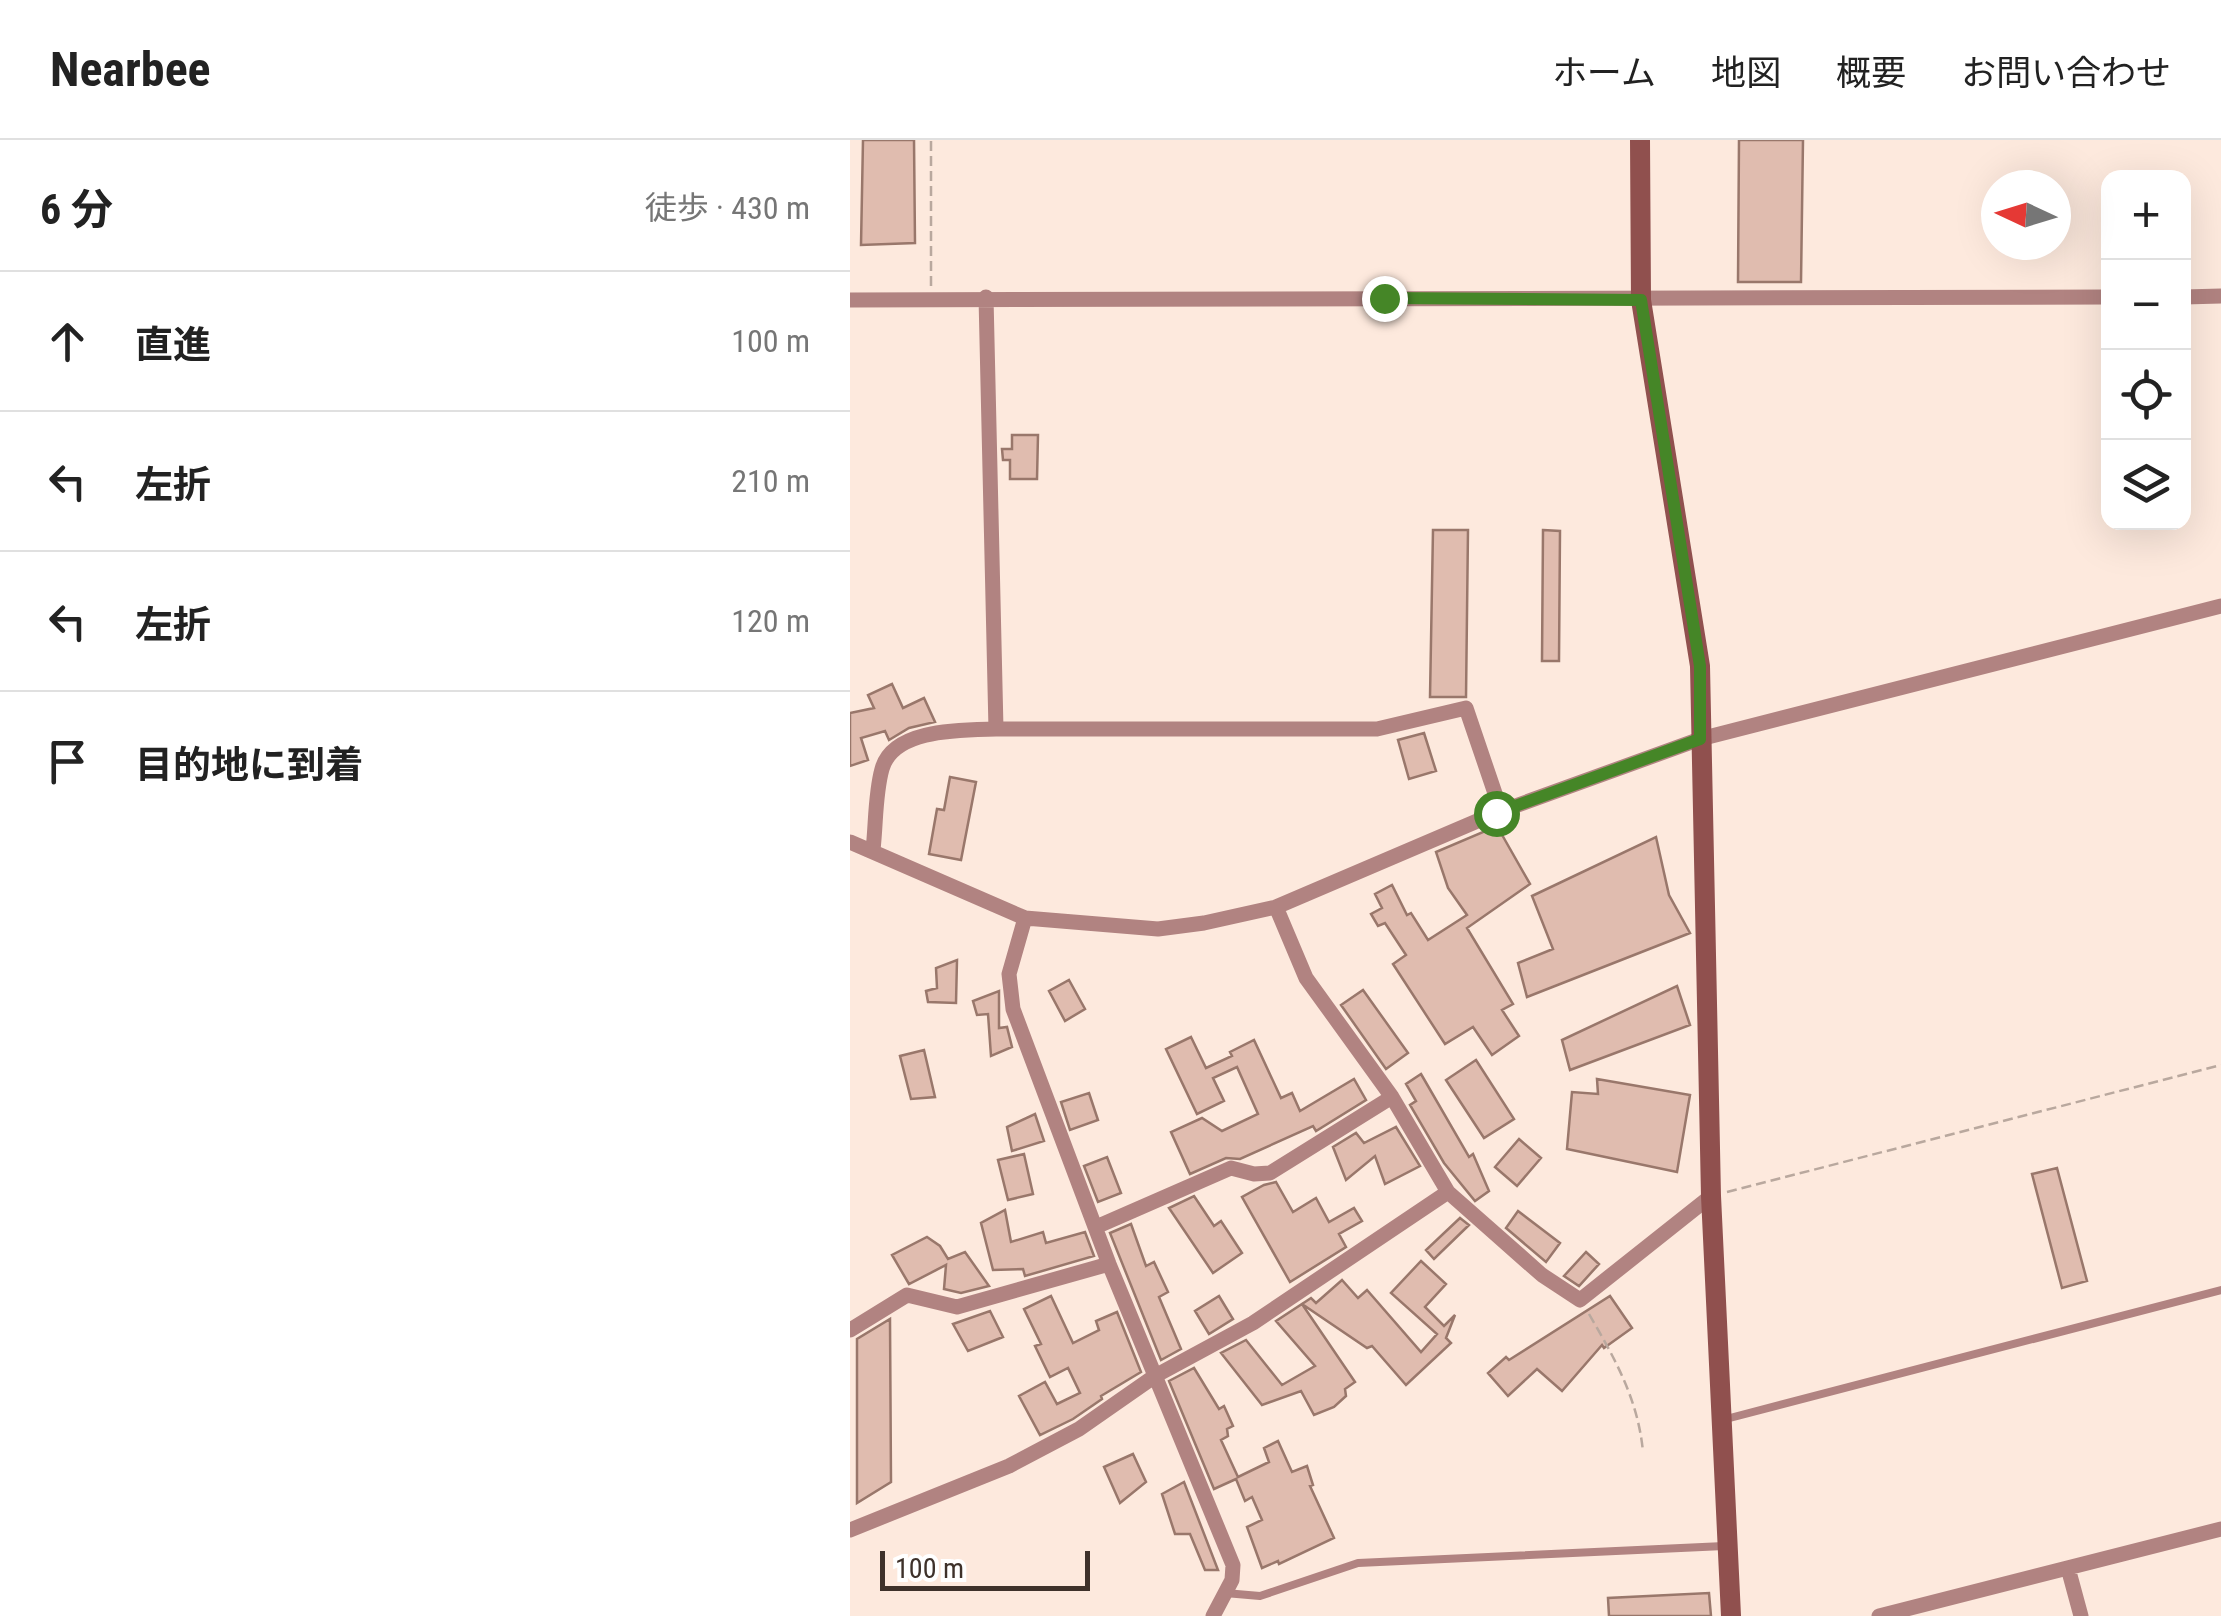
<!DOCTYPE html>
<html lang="ja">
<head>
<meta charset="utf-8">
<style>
  :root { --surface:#fff; --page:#f6f6f6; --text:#222; --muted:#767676; --line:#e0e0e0 }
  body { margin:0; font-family:"Roboto Condensed","Noto Sans JP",sans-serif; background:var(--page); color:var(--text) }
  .controls { position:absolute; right:30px; top:30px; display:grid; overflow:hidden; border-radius:20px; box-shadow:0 10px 40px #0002 }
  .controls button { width:90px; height:90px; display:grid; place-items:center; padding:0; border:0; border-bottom:2px solid var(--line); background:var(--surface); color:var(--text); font:50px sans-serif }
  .compass { position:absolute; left:1131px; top:30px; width:90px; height:90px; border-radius:50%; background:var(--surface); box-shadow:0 10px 40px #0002; rotate:274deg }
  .scale { position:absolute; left:30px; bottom:25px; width:210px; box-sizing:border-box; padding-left:10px; border:5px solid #3e312a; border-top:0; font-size:28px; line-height:35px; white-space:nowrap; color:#3e312a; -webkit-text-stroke:8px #fff; paint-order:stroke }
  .stop { position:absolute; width:30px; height:30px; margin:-22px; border:8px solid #458627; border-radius:50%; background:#fff }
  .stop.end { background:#458627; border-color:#fff; box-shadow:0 2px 10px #0008 }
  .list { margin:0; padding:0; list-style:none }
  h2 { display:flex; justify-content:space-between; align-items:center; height:130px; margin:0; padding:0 40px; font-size:42px }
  h2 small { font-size:32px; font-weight:400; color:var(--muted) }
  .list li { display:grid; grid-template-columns:65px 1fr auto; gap:30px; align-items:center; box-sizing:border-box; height:140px; padding:0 40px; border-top:2px solid var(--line) }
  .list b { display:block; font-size:38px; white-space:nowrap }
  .list em { font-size:32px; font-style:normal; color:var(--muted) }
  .icon { flex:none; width:55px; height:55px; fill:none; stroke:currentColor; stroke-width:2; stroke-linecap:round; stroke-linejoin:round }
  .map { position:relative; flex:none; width:1371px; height:1476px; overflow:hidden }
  header { display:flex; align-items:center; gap:60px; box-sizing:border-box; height:140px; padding:0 50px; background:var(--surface); border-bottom:2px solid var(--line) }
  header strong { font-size:48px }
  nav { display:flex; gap:55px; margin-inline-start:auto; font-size:35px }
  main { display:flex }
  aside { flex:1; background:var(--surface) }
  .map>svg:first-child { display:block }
</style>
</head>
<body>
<header>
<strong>Nearbee</strong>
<nav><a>ホーム</a><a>地図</a><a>概要</a><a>お問い合わせ</a></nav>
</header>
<main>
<aside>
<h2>6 分<small>徒歩 · 430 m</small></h2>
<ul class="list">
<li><svg class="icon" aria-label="ahead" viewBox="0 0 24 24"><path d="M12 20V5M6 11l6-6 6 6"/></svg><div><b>直進</b></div><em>100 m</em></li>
<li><svg class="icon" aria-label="left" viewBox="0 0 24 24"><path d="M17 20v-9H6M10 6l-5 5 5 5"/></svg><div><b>左折</b></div><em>210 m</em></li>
<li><svg class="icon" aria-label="left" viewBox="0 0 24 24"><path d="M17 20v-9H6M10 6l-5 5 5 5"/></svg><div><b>左折</b></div><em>120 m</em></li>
<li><svg class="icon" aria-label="arrive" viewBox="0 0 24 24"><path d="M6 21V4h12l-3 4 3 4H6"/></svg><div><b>目的地に到着</b></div></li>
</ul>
</aside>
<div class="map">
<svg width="1371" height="1476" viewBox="0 0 1371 1476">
  <rect width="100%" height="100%" fill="#fde9dd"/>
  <path fill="#e0bcaf" stroke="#99776b" stroke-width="2.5" d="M13,0H64L65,103L11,105Z
    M889,0H953L951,142H888Z
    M162,295H188L187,339H160V320H153L152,309H162Z
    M583,390H618L616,557H580Z
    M693,390L710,391L709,521H692Z
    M42,544L53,568L74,558L85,582L59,588L39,600L35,591L11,598L18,620L0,626V573L24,568L18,555Z
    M574,593L586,631L559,639L548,600Z
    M100,637L126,642L111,720L79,714L87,669L94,670Z
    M647,686L680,744L617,788L663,864L652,870L669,896L642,915L623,887L595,904L543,824L556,815L535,783L528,786L521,774L532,768L525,754L542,745L557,775L561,773L578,800L617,775L598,748L586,712Z
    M806,697L819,755L840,793L677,857L668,823L703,809L682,756Z
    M107,820L106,863L78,862L76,851L87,848L86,828Z
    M219,840L235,869L215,881L199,851Z
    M827,846L840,885L720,930L712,900Z
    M513,850L558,913L536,929L491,865Z
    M149,851V888L157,887L162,907L141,916L138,874L127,875L123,861Z
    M341,897L356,928L382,916L380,912L404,900L431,958L442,953L450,971L504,939L516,960L466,991L463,986L390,1019L376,1018L340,1034L321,992L352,978L372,991L408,974L387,927L363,938L374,961L347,974L316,909Z
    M74,910L85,957L61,959L50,916Z
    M626,920L664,979L634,998L596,940Z
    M571,934L619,1017L623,1014L639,1051L625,1061L594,1023L560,965L566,961L556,944Z
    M747,939L840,955L827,1032L717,1009L722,952L748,954Z
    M239,953L248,980L220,990L211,962Z
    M185,974L194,1001L162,1011L157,987Z
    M546,987L570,1026L535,1044L525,1016L496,1040L483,1007L506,993L514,1003Z
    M669,999L691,1018L667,1046L645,1027Z
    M174,1014L183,1054L158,1060L148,1020Z
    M257,1017L271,1053L248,1062L234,1026Z
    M1207,1028L1237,1141L1212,1148L1182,1034Z
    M426,1042L443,1072L466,1058L479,1082L504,1068L512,1081L489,1094L496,1107L440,1142L392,1057L414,1045Z
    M344,1056L364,1086L371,1081L392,1113L363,1133L319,1068Z
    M155,1070L161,1102L193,1092L196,1103L235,1092L244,1116L175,1136L173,1129L143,1130L131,1083Z
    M668,1071L710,1103L696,1122L656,1088Z
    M610,1078L619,1085L584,1119L576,1110Z
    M281,1084L296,1126L304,1122L318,1152L309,1157L331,1209L311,1220L260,1093Z
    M77,1097L90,1106L98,1119L115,1112L139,1146L111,1153L94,1149L96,1125L59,1144L42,1115Z
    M736,1112L749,1124L729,1146L714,1136Z
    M571,1121L596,1144L575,1167L594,1186L605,1175L596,1198L601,1203L556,1245L522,1206L517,1208L452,1164L461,1158L466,1163L492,1140L508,1158L517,1150L571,1212L587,1194L541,1153Z
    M201,1156L223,1203L249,1190L246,1181L267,1172L291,1232L251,1256L252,1259L223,1279L190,1295L169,1256L195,1242L207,1264L230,1253L218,1228L200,1237L185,1206L191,1204L174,1169Z
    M369,1156L383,1179L359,1194L345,1171Z
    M760,1156L782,1188L754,1208L752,1205L712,1251L687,1229L658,1256L638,1233L656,1217L659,1220Z
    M452,1164L505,1242L495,1249L496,1256L484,1267L464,1275L451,1251L412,1265L371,1213L396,1200L432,1245L465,1226L426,1181Z
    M140,1171L153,1197L118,1211L103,1184Z
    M40,1179L41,1342L7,1363V1199Z
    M344,1228L369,1269L374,1266L383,1286L377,1289L378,1296L371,1300L388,1337L419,1322L414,1308L428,1301L442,1332L457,1326L463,1345L460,1346L484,1398L429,1424L428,1421L412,1428L397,1387L412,1380L402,1357L395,1361L386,1339L364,1349L319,1241Z
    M283,1314L296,1342L270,1363L254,1327Z
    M334,1342L368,1430H355L340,1394H325L312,1354Z
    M859,1453L861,1476H759L758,1458Z"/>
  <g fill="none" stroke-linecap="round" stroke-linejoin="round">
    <path stroke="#b9a89e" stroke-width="2.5" stroke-dasharray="10 5" stroke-linecap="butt" d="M81,146V0
      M877,1052L1371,925
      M739,1174C765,1219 788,1259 793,1312"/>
    <path stroke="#b18381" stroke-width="8" d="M876,1279L1371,1150
      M375,1453L410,1456L508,1423L874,1406"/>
    <path stroke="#b18381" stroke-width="15" d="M1334,157L1371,156
      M0,160L1258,157
      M146,589H527L616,568L651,671
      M0,702L175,778L308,789L354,783L426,767L646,673L850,599L1371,466
      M23,710C26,684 25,654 32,629C43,588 113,590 146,589L136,157
      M426,767L456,838L542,957
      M175,778L159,834L163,869L259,1124L383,1425L382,1440L363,1476
      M246,1087L381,1028L404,1034L420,1033L542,957L598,1052L692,1135L730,1160L861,1056
      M0,1190L57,1155L107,1167L259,1124
      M0,1390L159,1326L229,1289L305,1236L403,1183L598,1052
      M1218,1428L1231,1476
      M1029,1476L1371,1389"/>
    <path stroke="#90504e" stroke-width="20" d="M790,0L791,160L850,526L861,1056L881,1476"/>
  </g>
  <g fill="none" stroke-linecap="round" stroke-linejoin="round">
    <path stroke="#458627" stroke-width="12" d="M534,158L791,160L850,526V599L646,673"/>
  </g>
</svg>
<div class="controls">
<button>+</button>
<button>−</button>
<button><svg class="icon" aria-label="locate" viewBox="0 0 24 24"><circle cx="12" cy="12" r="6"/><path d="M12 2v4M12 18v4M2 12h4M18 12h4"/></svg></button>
<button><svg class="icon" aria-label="layers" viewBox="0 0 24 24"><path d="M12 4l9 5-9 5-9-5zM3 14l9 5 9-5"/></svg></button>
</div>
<svg class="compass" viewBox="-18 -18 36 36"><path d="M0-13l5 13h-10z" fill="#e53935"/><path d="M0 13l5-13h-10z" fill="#767676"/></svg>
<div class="scale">100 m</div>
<div class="stop" style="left:646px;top:673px"></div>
<div class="stop end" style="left:534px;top:158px"></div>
</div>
</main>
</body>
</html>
